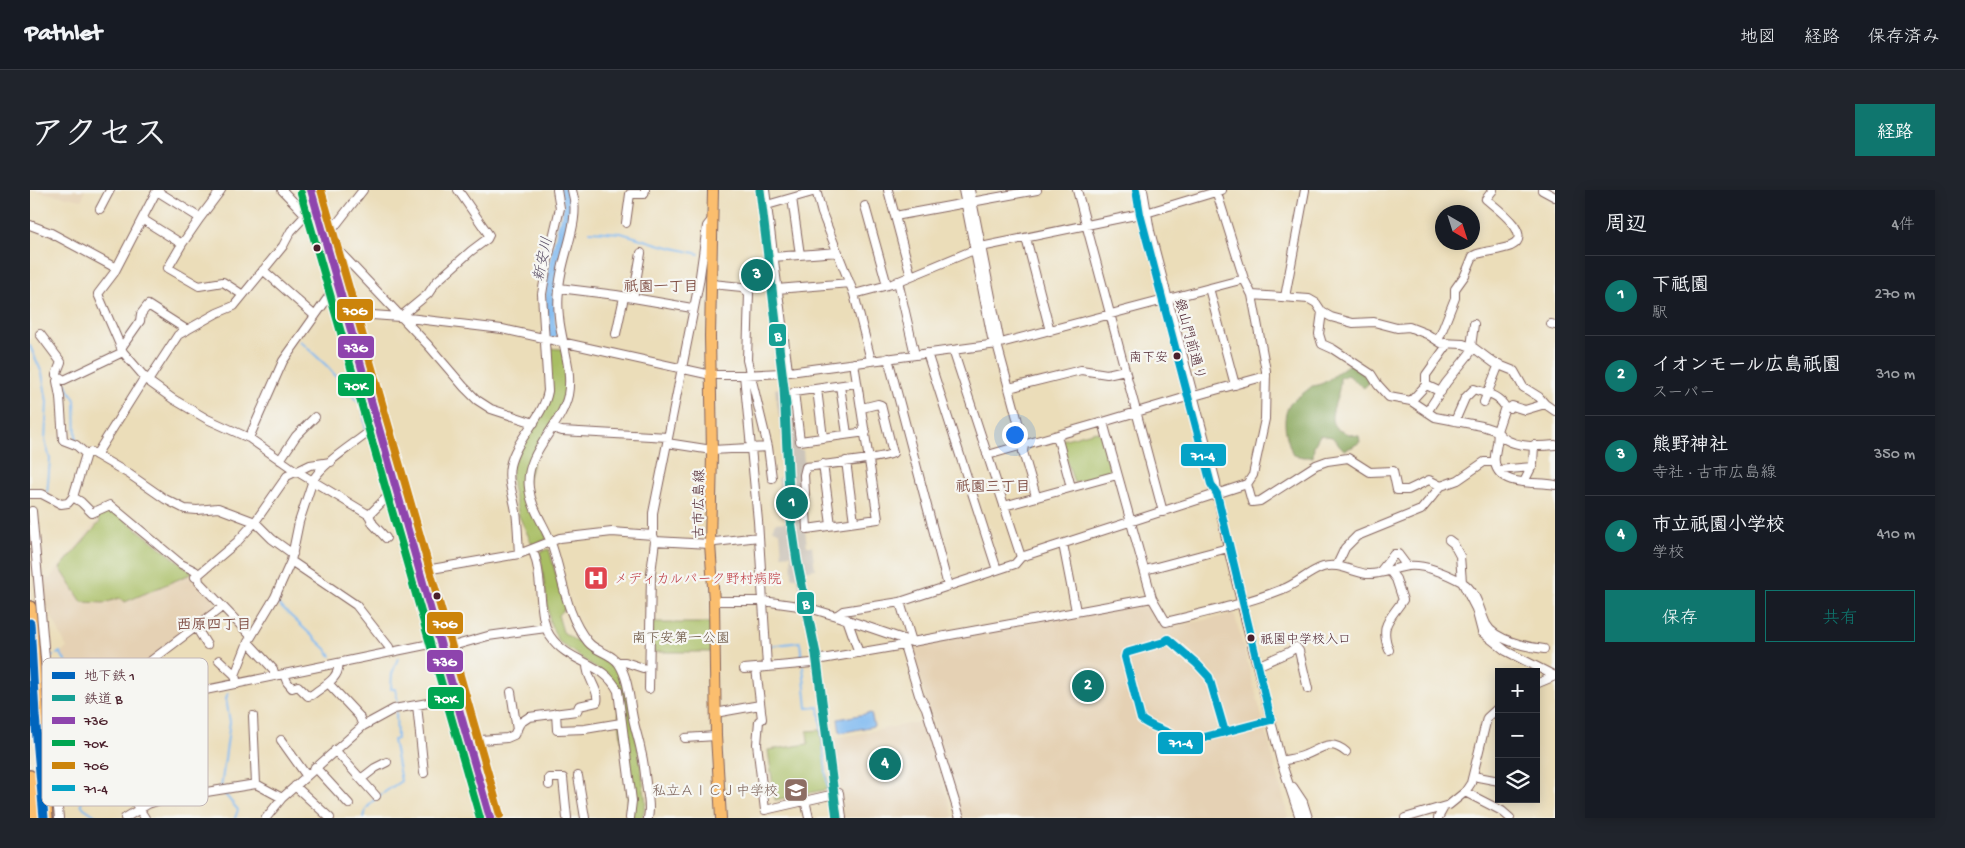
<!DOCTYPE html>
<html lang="ja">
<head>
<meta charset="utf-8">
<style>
  :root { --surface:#171b24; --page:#20242c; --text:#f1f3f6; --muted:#9ea1a6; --line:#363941; --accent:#0f766e }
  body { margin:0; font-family:"Gochi Hand","Klee One",sans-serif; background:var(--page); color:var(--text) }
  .controls { position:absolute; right:15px; bottom:15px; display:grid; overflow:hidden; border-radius:0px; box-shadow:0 2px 12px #0003 }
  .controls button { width:45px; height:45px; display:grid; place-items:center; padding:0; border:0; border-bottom:1px solid var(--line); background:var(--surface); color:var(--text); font:25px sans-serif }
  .compass { position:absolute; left:1405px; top:15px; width:45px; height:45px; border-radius:50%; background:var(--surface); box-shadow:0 2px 12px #0003; rotate:141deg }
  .you { position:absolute; left:984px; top:244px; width:18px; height:18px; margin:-12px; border:4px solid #fff; border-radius:50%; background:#1a73e8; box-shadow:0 0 0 8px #1a73e833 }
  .badge { display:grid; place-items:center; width:32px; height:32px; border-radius:50%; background:var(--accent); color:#fff; font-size:16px; font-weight:700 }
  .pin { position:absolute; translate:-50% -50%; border:2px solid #fff; box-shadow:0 1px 5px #0006 }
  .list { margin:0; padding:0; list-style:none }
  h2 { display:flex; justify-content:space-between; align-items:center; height:65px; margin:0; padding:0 20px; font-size:21px }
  h2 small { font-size:16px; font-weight:400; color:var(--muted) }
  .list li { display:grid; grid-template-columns:32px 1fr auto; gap:15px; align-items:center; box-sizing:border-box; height:80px; padding:0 20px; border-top:1px solid var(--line) }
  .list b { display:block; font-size:19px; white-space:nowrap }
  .list p { margin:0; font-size:16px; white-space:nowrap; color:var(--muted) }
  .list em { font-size:16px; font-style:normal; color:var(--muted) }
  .actions { display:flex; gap:10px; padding:15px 20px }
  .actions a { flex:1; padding:11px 0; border:1px solid var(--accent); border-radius:0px; text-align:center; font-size:18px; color:var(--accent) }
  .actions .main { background:var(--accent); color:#fff }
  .icon { flex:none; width:28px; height:28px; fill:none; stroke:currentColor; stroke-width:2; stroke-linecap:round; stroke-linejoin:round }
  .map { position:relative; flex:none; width:1525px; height:628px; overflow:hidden; border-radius:0px }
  header { display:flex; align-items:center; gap:30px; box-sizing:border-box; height:70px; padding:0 25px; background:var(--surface); border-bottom:1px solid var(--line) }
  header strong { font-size:24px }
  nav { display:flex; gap:28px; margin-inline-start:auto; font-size:18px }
  .intro { display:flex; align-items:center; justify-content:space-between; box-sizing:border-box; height:120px; padding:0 30px }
  h1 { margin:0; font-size:35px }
  .button { padding:12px 22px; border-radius:0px; background:var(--accent); color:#fff; font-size:18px; font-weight:700 }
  main { display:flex; gap:30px; padding:0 30px }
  aside { flex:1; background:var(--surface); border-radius:0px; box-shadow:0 2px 12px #0003 }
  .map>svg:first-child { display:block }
</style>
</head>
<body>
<header>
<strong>Pathlet</strong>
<nav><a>地図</a><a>経路</a><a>保存済み</a></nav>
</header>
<div class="intro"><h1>アクセス</h1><a class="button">経路</a></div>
<main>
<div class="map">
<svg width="1525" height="628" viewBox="0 0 1525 628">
  <rect width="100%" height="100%" fill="#f6f6f2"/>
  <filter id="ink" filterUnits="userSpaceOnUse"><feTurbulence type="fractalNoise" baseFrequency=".02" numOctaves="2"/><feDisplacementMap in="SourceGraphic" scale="10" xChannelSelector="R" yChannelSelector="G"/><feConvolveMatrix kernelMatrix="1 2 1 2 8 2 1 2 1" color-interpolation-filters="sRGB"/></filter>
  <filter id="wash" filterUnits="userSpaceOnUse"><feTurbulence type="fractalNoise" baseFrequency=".0096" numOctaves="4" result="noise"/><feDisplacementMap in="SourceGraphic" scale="20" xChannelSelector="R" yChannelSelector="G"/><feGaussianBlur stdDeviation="1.12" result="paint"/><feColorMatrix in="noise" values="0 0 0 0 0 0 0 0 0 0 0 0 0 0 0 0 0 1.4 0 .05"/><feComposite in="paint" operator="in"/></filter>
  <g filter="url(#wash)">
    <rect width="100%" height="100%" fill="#ebddb9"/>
    <path fill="#e5d1b4" d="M0,0H55L52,10Z
      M64,325L164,384L188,416V418L59,516L47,496L48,491L31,462L37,458L16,415L13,386L19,389L68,330Z
      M1117,411L1132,436L1137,438L1202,424L1205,426L1259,628H931L880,456Z
      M894,531L924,628H813L812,600L805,601L799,549Z"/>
    <path fill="#cbc3b8" d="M759,186L769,260H773L774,271L772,282V313L777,356H782L785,379L774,381L780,414H773L767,387L762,388L761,364L752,365L750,343L742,339L745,333L756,332L753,308L750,307L748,288L754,287L753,255L745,199L751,198L750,187Z"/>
    <path fill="#a8be63" stroke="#796e47" d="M517,158L532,159L536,184L535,205L528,223L507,257L496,299L517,349L503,356L489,326L482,297L481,276L517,215Z
      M1066,241L1070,243L1081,282L1078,284L1044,293L1031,253L1032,250Z
      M80,318L163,383L95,412L89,408L75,413L52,412L30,378L70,332L65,325Z
      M519,359L535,418L528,425L533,442L550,454L585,473L596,496L608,557L616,613L612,628H600L585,492L528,451L520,433L510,362Z
      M621,433H681V462H620Z
      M790,540L799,599L745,610L738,560L778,554L777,541Z"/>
    <path fill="#86a559" stroke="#686242" d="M1320,174L1330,180L1338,187V194L1334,198L1318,185L1310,188C1311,216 1282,239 1329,246L1330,252L1322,257L1314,260L1302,247L1290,245L1284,256L1283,267H1274L1263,265C1257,250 1250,229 1260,214C1263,210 1277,201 1282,196C1298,195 1306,181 1320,174Z"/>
    <path fill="#80baf1" stroke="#656c8e" d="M841,523L844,536L810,543L808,529Z"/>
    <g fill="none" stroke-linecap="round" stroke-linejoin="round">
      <path stroke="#80baf1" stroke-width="2" d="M560,41L591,43L631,55L669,64
        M270,151L298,177L328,212
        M0,156L12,183L17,212L15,251L20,269L17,305
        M35,193L45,210L46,253
        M333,219L336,242
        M246,412L296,459L301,466
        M739,456L770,452L772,470
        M27,464L30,462L46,489L47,496L57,515
        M20,467L23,466
        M368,468L362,484L361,499H365L369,516
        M773,476L777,518L789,517L798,602
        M114,477L136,502
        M96,548L127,518
        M60,581L51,614L54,618L69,628
        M93,585L99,596
        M191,598L200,532L196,509L198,503
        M193,602L208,620L205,628
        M349,606L371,591L363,550L367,549L366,521
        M334,628L336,619L345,609"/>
      <path stroke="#80baf1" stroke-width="10" d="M522,145C516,105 524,70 534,31C540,20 539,12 534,0"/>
    </g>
  </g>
  <g filter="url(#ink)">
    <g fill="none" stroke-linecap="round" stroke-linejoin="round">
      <defs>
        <path id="minor" d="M127,0L84,83L68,104L93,162L118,191L143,209L177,229L219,248L266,281L339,325
          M252,0L276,25L287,22
          M333,0L295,49L303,55L398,155L434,197L447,210L461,219L504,233
          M542,0C552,33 530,67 529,100C528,109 528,118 529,127C531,152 543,178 538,205C531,238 494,262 499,298C501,317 513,333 520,350C533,384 534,423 558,452C566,462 582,463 589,474C599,490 599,509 603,528C605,539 609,550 611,561C615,576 615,591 618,606C619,615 620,619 618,628
          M735,0L758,181
          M786,0L792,23L824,104L841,170
          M858,0L881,86
          M933,0L962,148L967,154L994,254L993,262L1006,306
          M940,0L969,148L967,154
          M1047,0L1133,322
          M1106,0L1110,24L1181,294L1186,303
          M1113,0L1120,41L1186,292L1187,304L1198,358L1214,424L1251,571L1270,628
          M1512,0L1525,7
          M127,1L170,28L191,0
          M762,8L770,65
          M737,15L786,1
          M835,16L857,95
          M70,19L80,0
          M1116,23L1192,0
          M865,26L1007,0
          M112,29L152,54L170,28
          M596,33L600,4H614L615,0
          M0,35L21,43L86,78
          M996,48L1020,141
          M152,54L138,78L169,96L193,92L213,105
          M743,67L808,62
          M233,80L285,126
          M868,91L885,165
          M682,94L712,97L719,103L717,170L738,257L742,288
          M529,98L586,105L662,118
          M1179,98L1205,195
          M747,99L820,93
          M824,104L862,94L951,57L1110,24
          M1222,105L1279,109L1286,113L1292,122L1301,127L1323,133L1344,132L1367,138L1379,137L1397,144L1411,153L1433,154L1444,158L1464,173L1484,181L1493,197L1509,207L1515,214L1525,221
          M1255,107L1275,0
          M603,108L611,63
          M1292,122L1289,144L1292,154L1303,159L1341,184L1348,195L1359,207L1381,211L1405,227L1452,236L1467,241C1470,252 1463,263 1465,273C1470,298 1507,291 1525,295
          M315,123L370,127L472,139L681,185H714L752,183L967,154L1214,89
          M370,127L398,104L406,92L441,61L457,49L459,45L428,0
          M1521,134L1525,135
          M10,144L31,172L26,185L34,190L93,162
          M586,144L594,107
          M1408,151L1425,108V99L1435,85L1443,66L1447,64C1458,61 1471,60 1481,56C1505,45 1465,17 1456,9L1463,0
          M1441,157L1444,134
          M91,158L110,131L111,124L118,115L157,140
          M923,160L991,367
          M897,163L967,380
          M858,168L918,396
          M824,173L848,329L777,339L774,285L776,277C790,275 857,268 863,263L851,215L848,214L832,218
          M714,185L728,331L737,476
          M30,188L27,191L30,207L33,250L46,255L56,264L61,262L99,284L135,309L155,319L167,320L188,318L225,332L242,349L263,364
          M118,191L148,145L187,123L204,116L253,56L261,41L276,25
          M827,193L764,202L770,251L836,242
          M1396,195V185L1416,157L1415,153
          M810,196L817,244
          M979,198L1051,180L1077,184L1095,180
          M787,199L793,248
          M1164,206L1236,186
          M1381,211L1396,195L1411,202
          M1454,212L1469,174
          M1475,217L1480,218L1482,216L1495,220L1515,214
          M1397,222L1416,193L1444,158
          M1425,231L1435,208L1444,199C1455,203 1469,205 1475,217L1467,241C1477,258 1508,257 1525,255
          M1073,232L1157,207
          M522,238L532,241L638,247
          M1027,246L1041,297
          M219,248L253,171L307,95
          M637,253L682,260L738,257
          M66,265L115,187
          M958,265L1073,232L1122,408L1136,432C1176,422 1215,414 1253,399C1267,394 1278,382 1293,377C1308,372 1322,382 1337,384C1351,385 1364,378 1378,376C1395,374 1417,384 1432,392C1447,402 1449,419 1456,434C1464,450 1497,457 1514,459
          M250,270L266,246L285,227
          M816,271L824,332
          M793,274L801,335
          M1468,280L1502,277
          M1494,292L1503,274L1504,255
          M1217,294L1222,312L1230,311L1286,275L1297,271L1318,268L1340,282L1363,281L1367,300H1378L1399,290L1411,296
          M0,304H12L31,314L38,313L43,307L56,264
          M43,307L51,312L62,323L80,315L151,374L165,381L168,385L207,352L225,332L257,286L280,275L301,272
          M974,316L1087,285
          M2,321L19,513
          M356,348L343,334L339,325L366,298
          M1419,350L1423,353L1430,366L1432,392L1446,419L1452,442L1476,461L1525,486
          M625,351L680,354L685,352L729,347
          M1033,354L1046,421
          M502,359C514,384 507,426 520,446C539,474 573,471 588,501L602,611L600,628
          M489,364C488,350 488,336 486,322C484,307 477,292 480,276C486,248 513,229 518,201L512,104L518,69L530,18L527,0
          M261,371L326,415L359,457L360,462
          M1307,375L1315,358L1327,346L1391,320L1411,296L1428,290L1454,272H1465
          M1115,380L1198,358
          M390,381L489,364L530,348L582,342L623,345
          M1349,383L1364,364H1368L1377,376
          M165,387L168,385L169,392L221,446
          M684,411H733L776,417L806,426L882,452L1122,408
          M870,412L882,452
          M806,426L813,421L870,412L985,374L991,367L1217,294L1223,285L1235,229L1236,181L1222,105L1214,89L1186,0
          M817,429L829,463
          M166,437L177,455
          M874,451V455L889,505L896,518L930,628
          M218,452L243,479L245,486
          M412,459L458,446L516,438
          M1359,460C1349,435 1360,429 1373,410L1366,389L1360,381
          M792,469L874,455
          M189,470L205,485
          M588,472H595L613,478
          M1227,476L1259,462L1266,457L1269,461L1278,499
          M726,478L732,529L729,531L727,554L735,620L809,603L812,628
          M714,479L782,473
          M254,484L257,492L262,498L268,496L278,506L282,505C293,496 311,488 308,473
          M298,493L329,526L333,536
          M207,494L205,485L218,452L245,407L261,371L269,332L283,290C294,272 323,255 340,241L348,238
          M1506,494L1525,486
          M619,499L621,383L625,351L623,345V323L669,93L677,36L681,31
          M481,502L487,540
          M387,515L394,583
          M526,523L527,540L555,539L591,533
          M685,523L730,515
          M223,526L226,594
          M0,536L410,452
          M655,548L686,546
          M251,550L276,585
          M21,551L29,628
          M438,551L477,548L484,545L490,533L499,527L547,521L549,516L567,512C570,500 556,488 557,474
          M305,560L346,606
          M1251,571C1259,569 1268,568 1275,565C1291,559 1300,548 1316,562
          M24,575L62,570L168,513L170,510V502
          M285,577L319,614
          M548,586L555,628
          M1443,586L1469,591
          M331,589L345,578L357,572
          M519,595V588H533L537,628
          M265,596L300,628
          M1263,597L1273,612L1278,628
          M1435,602L1472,621L1480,628
          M775,610L779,628
          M95,628L118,614L133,609L226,594L252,608
          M115,628C93,595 70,554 64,514L192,417
          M236,628L252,608L333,536L364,519L426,508
          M1375,628L1419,615L1435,602L1441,593L1457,528L1469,517
          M1408,628L1414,617"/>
        <path id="major" d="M683,0L680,146L682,265L680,354L684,411L686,546L691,628"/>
        <path id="highway" d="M281,0L460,628
          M0,417L17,628
          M0,586L5,628"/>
      </defs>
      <use href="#minor" stroke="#82625d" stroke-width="10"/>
      <use href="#major" stroke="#82625d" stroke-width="12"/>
      <use href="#highway" stroke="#82625d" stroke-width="14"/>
      <use href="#minor" stroke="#fff" stroke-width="8"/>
      <use href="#major" stroke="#fbbe6e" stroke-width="10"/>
      <use href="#highway" stroke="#fbbe6e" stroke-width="11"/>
      <defs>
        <path id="bus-1" d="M281,0L460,628"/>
        <path id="bus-2" d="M271,3L450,628"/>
        <path id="bus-3" d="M291,0L470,625"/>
        <path id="bus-4" d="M1106,0L1110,24L1181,294L1187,304L1241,530
          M1138,449L1167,474L1179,487L1195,542L1151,553C1141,539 1123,540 1111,529L1095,467L1096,463L1134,452Z
          M1195,542L1241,530"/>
      </defs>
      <use href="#bus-1" stroke="#f6f6f2" stroke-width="11"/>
      <use href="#bus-2" stroke="#f6f6f2" stroke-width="11"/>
      <use href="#bus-3" stroke="#f6f6f2" stroke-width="11"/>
      <use href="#bus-4" stroke="#f6f6f2" stroke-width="11"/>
      <use href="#bus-1" stroke="#8e44ad" stroke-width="8"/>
      <use href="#bus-2" stroke="#00a651" stroke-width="8"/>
      <use href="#bus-3" stroke="#cc840b" stroke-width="8"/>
      <use href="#bus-4" stroke="#04a2c6" stroke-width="8"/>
      <defs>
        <path id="rail-1" d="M730,0L756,215
          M754,198L760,323L767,371L786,464L807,628"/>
      </defs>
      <use href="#rail-1" stroke="#f6f6f2" stroke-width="12"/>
      <use href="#rail-1" stroke="#16a095" stroke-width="9"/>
      <defs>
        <path id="metro-1" d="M0,433L5,525L14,628"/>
      </defs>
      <use href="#metro-1" stroke="#f6f6f2" stroke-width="12"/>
      <use href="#metro-1" stroke="#0065bd" stroke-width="9"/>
    </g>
  </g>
  <defs>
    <symbol id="hospital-square" viewBox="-11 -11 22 22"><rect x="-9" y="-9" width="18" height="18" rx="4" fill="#e0444e" stroke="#f6f6f2"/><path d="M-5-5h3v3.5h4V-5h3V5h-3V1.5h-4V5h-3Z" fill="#fff"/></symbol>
    <symbol id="school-square" viewBox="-11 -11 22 22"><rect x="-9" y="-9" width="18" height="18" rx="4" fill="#8d6e63" stroke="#f6f6f2"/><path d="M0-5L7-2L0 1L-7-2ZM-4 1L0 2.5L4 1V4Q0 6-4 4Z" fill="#fff"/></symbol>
  </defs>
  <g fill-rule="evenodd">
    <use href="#hospital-square" x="552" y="374" width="28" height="28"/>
    <use href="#school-square" x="752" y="586" width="28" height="28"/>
  </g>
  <g fill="#4a1f2b" stroke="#f6f6f2" stroke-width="2">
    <circle cx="287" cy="58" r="4.5"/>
    <circle cx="1147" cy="166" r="4.5"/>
    <circle cx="407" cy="406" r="4.5"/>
    <circle cx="1221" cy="448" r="4.5"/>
  </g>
  <g text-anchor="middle" stroke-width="4.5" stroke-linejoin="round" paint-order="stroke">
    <g font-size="13" fill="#4a1f2b" stroke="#f6f6f2" text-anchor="end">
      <text x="1138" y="171">南下安</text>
      <text x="1230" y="453" text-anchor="start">祇園中学校入口</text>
    </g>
    <g font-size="14" fill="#4a1f2b" stroke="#f6f6f2">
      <text transform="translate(1161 149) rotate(75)" y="5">銀山門前通り</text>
      <text transform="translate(668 314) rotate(-89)" y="5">古市広島線</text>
    </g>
    <g font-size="14" fill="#be3a42" stroke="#f6f6f2" text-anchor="start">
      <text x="584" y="393">メディカルパーク野村病院</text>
    </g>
    <g font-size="14" fill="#664f3c" stroke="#f6f6f2">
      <text x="651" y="452">南下安第一公園</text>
    </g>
    <g font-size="14" fill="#785e54" stroke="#f6f6f2" text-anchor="end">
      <text x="748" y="605">私立ＡＩＣＪ中学校</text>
    </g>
    <g font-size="15" font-style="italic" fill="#5a4e66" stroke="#f6f6f2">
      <text transform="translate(512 69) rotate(-78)" y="5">新安川</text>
    </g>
    <g font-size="15" font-weight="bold" fill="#804f45" stroke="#f6f6f2">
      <text x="631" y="101">祇園一丁目</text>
      <text x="963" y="301">祇園三丁目</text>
      <text x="184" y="439">西原四丁目</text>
    </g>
  </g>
  <rect x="12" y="468" width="166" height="148" rx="8" fill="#f6f6f2" stroke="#c2b6b6" stroke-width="1"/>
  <rect x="22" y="482" width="23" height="7" fill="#0065bd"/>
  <rect x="22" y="505" width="23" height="6" fill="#16a095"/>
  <rect x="22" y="527" width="23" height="7" fill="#8e44ad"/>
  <rect x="22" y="550" width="23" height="6" fill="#00a651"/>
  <rect x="22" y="572" width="23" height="7" fill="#cc840b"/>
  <rect x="22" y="595" width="23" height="6" fill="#04a2c6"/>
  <g font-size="14" fill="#4a1f2b">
    <text x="54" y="490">地下鉄 1</text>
    <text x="54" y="513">鉄道 B</text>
    <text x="54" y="535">73G</text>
    <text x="54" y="558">70K</text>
    <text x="54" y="580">70G</text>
    <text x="54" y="603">71-4</text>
  </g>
  <g stroke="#f6f6f2" stroke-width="2">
    <rect x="306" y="108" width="38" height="24" rx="5" fill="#cc840b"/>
    <rect x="738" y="133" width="19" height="24" rx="5" fill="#16a095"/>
    <rect x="307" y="145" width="38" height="24" rx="5" fill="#8e44ad"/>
    <rect x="307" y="183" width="38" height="24" rx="5" fill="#00a651"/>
    <rect x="1150" y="253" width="47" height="24" rx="5" fill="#04a2c6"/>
    <rect x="766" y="401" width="19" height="24" rx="5" fill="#16a095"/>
    <rect x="396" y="421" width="38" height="24" rx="5" fill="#cc840b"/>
    <rect x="396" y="459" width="38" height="24" rx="5" fill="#8e44ad"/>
    <rect x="397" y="496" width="38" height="24" rx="5" fill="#00a651"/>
    <rect x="1127" y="541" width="47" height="24" rx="5" fill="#04a2c6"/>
  </g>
  <g font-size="14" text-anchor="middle" font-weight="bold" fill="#fff">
    <text x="325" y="125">70G</text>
    <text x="748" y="150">B</text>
    <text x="326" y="162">73G</text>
    <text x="326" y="200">70K</text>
    <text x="1173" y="270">71-4</text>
    <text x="776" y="418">B</text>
    <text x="415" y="438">70G</text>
    <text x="415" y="476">73G</text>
    <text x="416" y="513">70K</text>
    <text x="1151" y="557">71-4</text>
  </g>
</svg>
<div class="controls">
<button>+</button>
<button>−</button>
<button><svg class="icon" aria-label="layers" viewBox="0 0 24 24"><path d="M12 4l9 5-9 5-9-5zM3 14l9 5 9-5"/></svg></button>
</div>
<svg class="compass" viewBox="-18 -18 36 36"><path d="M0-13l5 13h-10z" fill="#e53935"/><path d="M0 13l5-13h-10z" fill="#9ea1a6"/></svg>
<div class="you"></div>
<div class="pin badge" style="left:762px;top:313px">1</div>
<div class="pin badge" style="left:1058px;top:496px">2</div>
<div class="pin badge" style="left:727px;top:85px">3</div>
<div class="pin badge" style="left:855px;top:574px">4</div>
</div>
<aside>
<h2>周辺<small>4件</small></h2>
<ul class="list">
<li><span class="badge">1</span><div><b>下祗園</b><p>駅</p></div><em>270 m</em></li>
<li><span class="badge">2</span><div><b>イオンモール広島祇園</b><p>スーパー</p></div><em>310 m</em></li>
<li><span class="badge">3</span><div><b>熊野神社</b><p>寺社 · 古市広島線</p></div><em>350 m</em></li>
<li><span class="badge">4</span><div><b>市立祇園小学校</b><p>学校</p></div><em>410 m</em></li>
</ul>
<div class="actions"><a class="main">保存</a><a>共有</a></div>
</aside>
</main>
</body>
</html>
